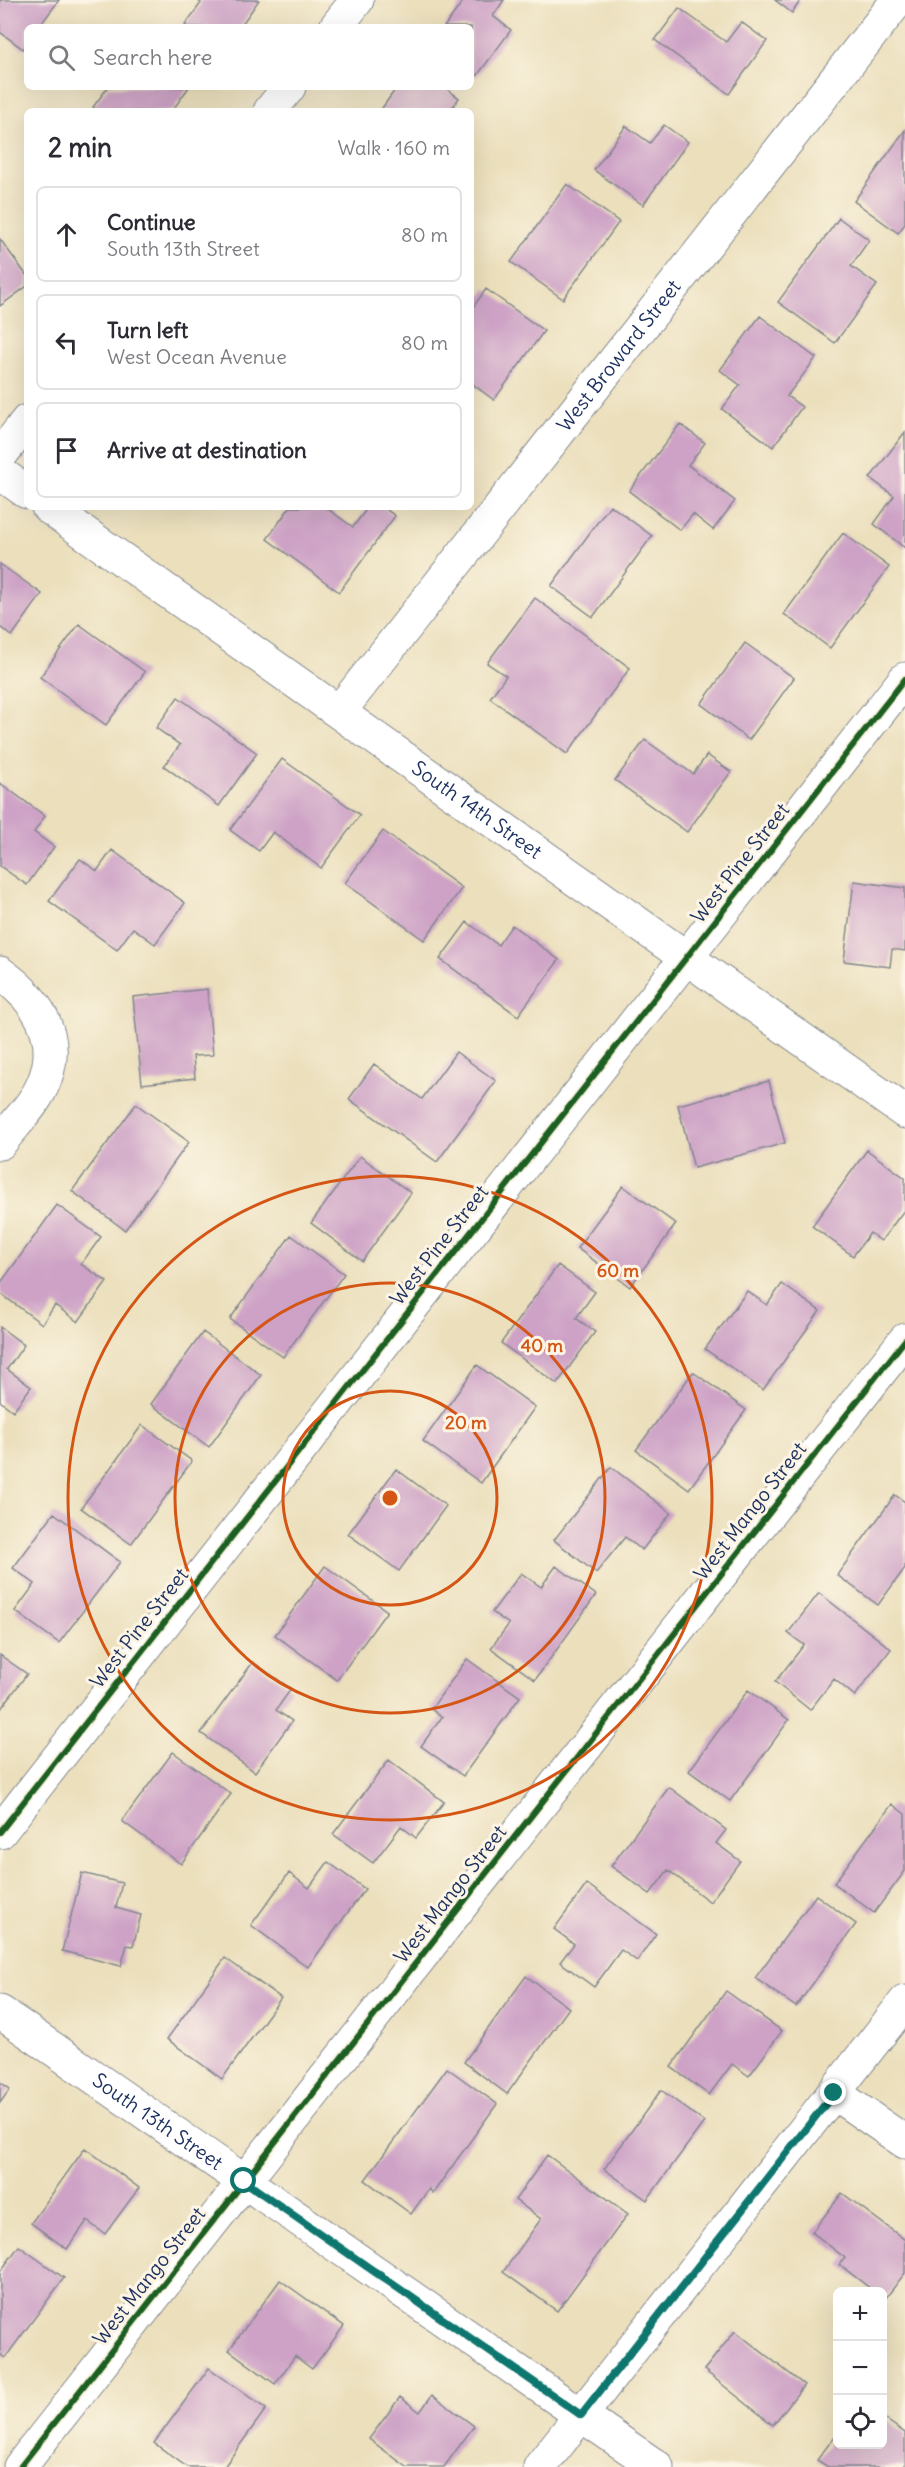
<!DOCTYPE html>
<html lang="en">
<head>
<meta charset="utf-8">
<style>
  :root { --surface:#fff; --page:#f7f7f7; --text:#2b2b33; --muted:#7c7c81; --line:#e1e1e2 }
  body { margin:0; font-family:Delius,sans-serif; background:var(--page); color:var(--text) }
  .controls { position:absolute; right:18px; bottom:18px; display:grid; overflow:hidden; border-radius:9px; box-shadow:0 6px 24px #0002 }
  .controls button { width:54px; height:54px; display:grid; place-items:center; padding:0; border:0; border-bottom:2px solid var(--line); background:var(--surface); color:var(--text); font:30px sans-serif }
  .stop { position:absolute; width:18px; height:18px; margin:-14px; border:4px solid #0f766e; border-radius:50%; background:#fff }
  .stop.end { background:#0f766e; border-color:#fff; box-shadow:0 2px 6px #0008 }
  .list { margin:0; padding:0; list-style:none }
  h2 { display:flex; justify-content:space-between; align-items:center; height:78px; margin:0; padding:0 24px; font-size:26px }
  h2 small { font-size:20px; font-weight:400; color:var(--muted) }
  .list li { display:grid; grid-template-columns:39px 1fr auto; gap:18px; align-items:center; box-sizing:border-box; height:96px; margin:0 12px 12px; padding:0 12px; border:2px solid var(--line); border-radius:9px }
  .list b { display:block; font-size:22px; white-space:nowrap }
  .list p { margin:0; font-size:20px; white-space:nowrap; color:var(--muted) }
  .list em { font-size:20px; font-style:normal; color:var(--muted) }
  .icon { flex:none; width:33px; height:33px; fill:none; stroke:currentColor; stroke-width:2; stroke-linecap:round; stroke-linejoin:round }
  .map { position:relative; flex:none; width:905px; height:2467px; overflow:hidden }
  .search { position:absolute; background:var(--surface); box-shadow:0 6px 24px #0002; left:24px; top:24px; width:450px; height:66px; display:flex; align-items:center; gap:15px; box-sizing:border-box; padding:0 21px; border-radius:9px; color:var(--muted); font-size:22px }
  .panel { position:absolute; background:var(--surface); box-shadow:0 6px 24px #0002; left:24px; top:108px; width:450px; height:402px; border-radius:9px }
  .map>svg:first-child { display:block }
</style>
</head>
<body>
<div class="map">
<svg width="905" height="2467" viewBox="0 0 905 2467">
  <rect width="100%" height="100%" fill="#fcf5e5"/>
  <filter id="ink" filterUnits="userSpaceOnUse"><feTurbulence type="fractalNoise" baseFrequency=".0167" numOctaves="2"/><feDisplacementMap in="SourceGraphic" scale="12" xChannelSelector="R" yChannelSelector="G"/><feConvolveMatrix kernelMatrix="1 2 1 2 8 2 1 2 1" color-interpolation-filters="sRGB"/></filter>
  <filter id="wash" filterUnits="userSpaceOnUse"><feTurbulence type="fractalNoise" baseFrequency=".008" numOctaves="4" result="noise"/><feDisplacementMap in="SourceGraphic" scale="24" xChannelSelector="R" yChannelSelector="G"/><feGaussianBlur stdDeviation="1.35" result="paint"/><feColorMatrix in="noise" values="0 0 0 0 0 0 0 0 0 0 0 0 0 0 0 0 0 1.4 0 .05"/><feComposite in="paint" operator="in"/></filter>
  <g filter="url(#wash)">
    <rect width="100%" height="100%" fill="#ebdfbc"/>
    <g id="blocks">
      <path fill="#cda2c6" d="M0,0H59L39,27H27V44L23,49L0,32Z
        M197,0H259L240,27H188L185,25L201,3Z
        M464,0H504L493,16L511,30L477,76L471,71V27H444Z
        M775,0H801L792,13Z
        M679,8L726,42L741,22L767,41L729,94L655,40Z
        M108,87H189L172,111H99L93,107Z
        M397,87H444L459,98L450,111H380Z
        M664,125L688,142L643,205L594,170L626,126L650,143Z
        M905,130V224L898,233L854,201Z
        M567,184L619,222L563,299L511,262Z
        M839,218L869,240L851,266L877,285L835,343L778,302Z
        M0,239L27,276V286L0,306Z
        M486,289L544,331L494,400L471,383V310Z
        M760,316L816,358L787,396L802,407L773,447L722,409L740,385L720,370Z
        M680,424L705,443L688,465L735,501L713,530L693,514L680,530L629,491Z
        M905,432V548L874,524L894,496L870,478Z
        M610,505L652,536L593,617L551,586Z
        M290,507H325L353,527L368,507H383L395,516L339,592L267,539Z
        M843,533L889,567L830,648L784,614Z
        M0,564L42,594L12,636L0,627Z
        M535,598L630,668L567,754L490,698L506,676L487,663Z
        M79,624L145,672L106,725L40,677Z
        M745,643L794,678L749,740L701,704Z
        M178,697L257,753L219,806L164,766L180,745L156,728Z
        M645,740L693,774L707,755L731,772L687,832L615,780Z
        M282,759L360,815L321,868L273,832L259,851L230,830Z
        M0,783L45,816L34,832L54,847L27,885L0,866Z
        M383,831L462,888L424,940L345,883Z
        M112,850L185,903L155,944L133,928L117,950L49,901L80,859L97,871Z
        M854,881L905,888V951L892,949L890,967L844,961Z
        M467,922L498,945L512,925L559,960L518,1016L440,959Z
        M207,989L213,1055L193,1056L195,1078L142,1084L133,997Z
        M456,1052L496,1081L437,1162L349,1099L374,1064L422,1099Z
        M769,1081L785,1143L694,1168L678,1105Z
        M136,1104L189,1142L125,1230L72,1191Z
        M867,1150L905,1178V1209L881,1241L870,1233L853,1256L812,1226Z
        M360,1156L411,1193L362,1261L311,1223Z
        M623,1186L676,1224L630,1287L577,1248Z
        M57,1205L101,1237L81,1264L107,1282L78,1322L55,1305L42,1324L0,1293V1284Z
        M291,1235L344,1274L283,1357L230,1319Z
        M558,1265L595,1292L576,1318L595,1332L557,1384L501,1343Z
        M782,1284L820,1311L763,1390L705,1349L747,1291L767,1305Z
        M0,1327L24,1345L7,1369L31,1387L13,1411L0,1401Z
        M203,1332L261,1375L209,1447L151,1404Z
        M477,1365L535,1407L481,1483L423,1441Z
        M693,1372L746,1410L689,1489L636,1450Z
        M142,1425L192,1461L131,1544L81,1508Z
        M611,1467L671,1513L642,1550L625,1537L596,1573L554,1540Z
        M396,1469L446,1506L399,1571L348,1534Z
        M895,1495L905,1502V1568L878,1605L837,1575Z
        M54,1513L120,1562L59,1643L15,1611L35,1584L13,1568Z
        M325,1566L387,1611L337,1680L275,1635Z
        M556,1566L596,1595L535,1680L491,1648L509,1624L492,1612L521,1573L541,1587Z
        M819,1593L891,1649L855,1696L834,1679L810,1710L775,1682L804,1645L788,1633Z
        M0,1655L27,1674L0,1710Z
        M467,1659L520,1697L463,1776L421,1746L442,1717L431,1709Z
        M253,1662L291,1689L276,1710L292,1721L255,1772L201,1733Z
        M748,1690L789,1720L730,1801L689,1771Z
        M173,1752L231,1794L181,1864L122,1821Z
        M389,1760L444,1802L416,1838L401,1826L373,1863L333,1834Z
        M669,1787L726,1830L716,1843L740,1861L710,1902L668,1870L650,1894L611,1866Z
        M892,1804L905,1814V1871L874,1913L834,1883Z
        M328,1862L365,1889L308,1967L251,1925L289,1873L309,1888Z
        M82,1873L122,1883L116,1908L141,1915L133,1946L127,1945L121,1966L62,1951Z
        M587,1884L656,1934L637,1961L621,1950L594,1987L560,1962L574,1944L554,1929Z
        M816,1895L856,1924L796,2007L755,1978Z
        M225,1958L281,1998L222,2079L167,2039Z
        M526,1976L569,2008L507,2094L464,2062Z
        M726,1991L782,2031L749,2076L732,2064L709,2095L671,2067Z
        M447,2068L497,2104L433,2193L429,2189L411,2214L365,2180Z
        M0,2082L10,2089L0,2103Z
        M661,2090L704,2122L647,2200L604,2169Z
        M85,2148L139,2188L105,2234L87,2221L67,2249L31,2223Z
        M547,2155L628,2214L557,2311L503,2272L541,2219L515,2200Z
        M842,2193L905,2240V2273L885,2299L882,2292H875L840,2265L845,2258L812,2232Z
        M19,2246L64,2278L5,2358L0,2354V2272Z
        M280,2280L344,2326L312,2369L295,2356L275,2384L229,2350Z
        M735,2331L804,2385L773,2425L704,2370Z
        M209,2368L266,2409L224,2467H187L154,2443Z
        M432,2395L474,2426L444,2467H407L369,2439L400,2397L420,2412Z
        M882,2417L905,2433V2467H828L817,2460L838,2432V2444H882Z"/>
    </g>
  </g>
  <g filter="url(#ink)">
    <use href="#blocks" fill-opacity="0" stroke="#83878d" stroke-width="1.5"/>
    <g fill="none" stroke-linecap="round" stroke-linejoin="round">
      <defs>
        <g id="minor">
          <path d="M336,27L357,0"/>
          <path d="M270,111L289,87"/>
          <path d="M0,456L27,421"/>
          <path id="s1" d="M339,712L898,0"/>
          <path d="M0,973C35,998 62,1033 45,1079C37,1103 15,1123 0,1143"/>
          <path d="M0,1832L905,679"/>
          <path id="s2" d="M0,2012L581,2415"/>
          <path d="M834,2093L905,2142"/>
          <path d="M20,2467L905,1340"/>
        </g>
        <g id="tertiary">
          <path d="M0,473L27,492"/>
          <path id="s3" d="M48,507L905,1112"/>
          <path d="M581,2415L657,2467"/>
          <path d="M540,2467L905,2002"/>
        </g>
      </defs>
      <use href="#minor" stroke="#83878d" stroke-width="35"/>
      <use href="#tertiary" stroke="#83878d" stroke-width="35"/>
      <use href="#minor" stroke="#fff" stroke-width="33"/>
      <use href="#tertiary" stroke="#fff" stroke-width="33"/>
      <defs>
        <path id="cycleway" d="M0,1832L905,679
          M20,2467L905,1340"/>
      </defs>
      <use href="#cycleway" stroke="#fcf5e5" stroke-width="10"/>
      <use href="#cycleway" stroke="#1b5e20" stroke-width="6"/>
    </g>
  </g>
  <g fill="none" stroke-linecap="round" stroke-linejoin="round" filter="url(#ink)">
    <path stroke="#0f766e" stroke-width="8" d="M244,2181L581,2415L834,2093"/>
  </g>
  <g fill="none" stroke="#d45514" stroke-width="3">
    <circle cx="390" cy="1498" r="107"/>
    <circle cx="390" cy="1498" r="215"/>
    <circle cx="390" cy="1498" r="322"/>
  </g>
  <g text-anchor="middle" stroke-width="6" stroke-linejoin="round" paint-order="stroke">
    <g font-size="20" fill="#1b2f5e" stroke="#fcf5e5">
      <text dy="7" stroke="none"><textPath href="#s1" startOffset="453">West Broward Street</textPath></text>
      <text dy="7" stroke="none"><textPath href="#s3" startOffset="525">South 14th Street</textPath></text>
      <text transform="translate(740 863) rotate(-52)" y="7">West Pine Street</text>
      <text transform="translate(439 1245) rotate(-52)" y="7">West Pine Street</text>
      <text transform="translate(750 1511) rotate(-52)" y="7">West Mango Street</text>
      <text transform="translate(139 1628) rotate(-52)" y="7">West Pine Street</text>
      <text transform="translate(450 1894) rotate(-52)" y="7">West Mango Street</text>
      <text dy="7" stroke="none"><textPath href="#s2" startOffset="192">South 13th Street</textPath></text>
      <text transform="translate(149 2276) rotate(-52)" y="7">West Mango Street</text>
    </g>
  </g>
  <circle cx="390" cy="1498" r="9" fill="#d45514" stroke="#fcf5e5" stroke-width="3"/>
  <g font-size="18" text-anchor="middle" font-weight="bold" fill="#d45514" stroke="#fcf5e5" stroke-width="6" stroke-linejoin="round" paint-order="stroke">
    <text x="618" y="1277">60 m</text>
    <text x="542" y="1352">40 m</text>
    <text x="466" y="1429">20 m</text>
  </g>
</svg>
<div class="controls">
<button>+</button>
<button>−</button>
<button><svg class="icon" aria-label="locate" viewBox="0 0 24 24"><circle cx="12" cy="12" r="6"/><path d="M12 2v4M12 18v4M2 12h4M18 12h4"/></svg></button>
</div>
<div class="stop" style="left:244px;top:2181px"></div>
<div class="stop end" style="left:834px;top:2093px"></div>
<div class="search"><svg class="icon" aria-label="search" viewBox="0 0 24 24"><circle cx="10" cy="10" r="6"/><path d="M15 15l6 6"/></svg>Search here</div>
<section class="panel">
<h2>2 min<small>Walk · 160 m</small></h2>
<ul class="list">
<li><svg class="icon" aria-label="ahead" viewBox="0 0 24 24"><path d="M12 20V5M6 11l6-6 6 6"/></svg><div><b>Continue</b><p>South 13th Street</p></div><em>80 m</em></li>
<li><svg class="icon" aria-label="left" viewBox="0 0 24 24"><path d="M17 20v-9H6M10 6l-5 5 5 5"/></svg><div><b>Turn left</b><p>West Ocean Avenue</p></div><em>80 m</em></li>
<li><svg class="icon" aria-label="arrive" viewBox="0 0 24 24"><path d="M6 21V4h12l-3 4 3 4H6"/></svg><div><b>Arrive at destination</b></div></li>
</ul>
</section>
</div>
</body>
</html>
